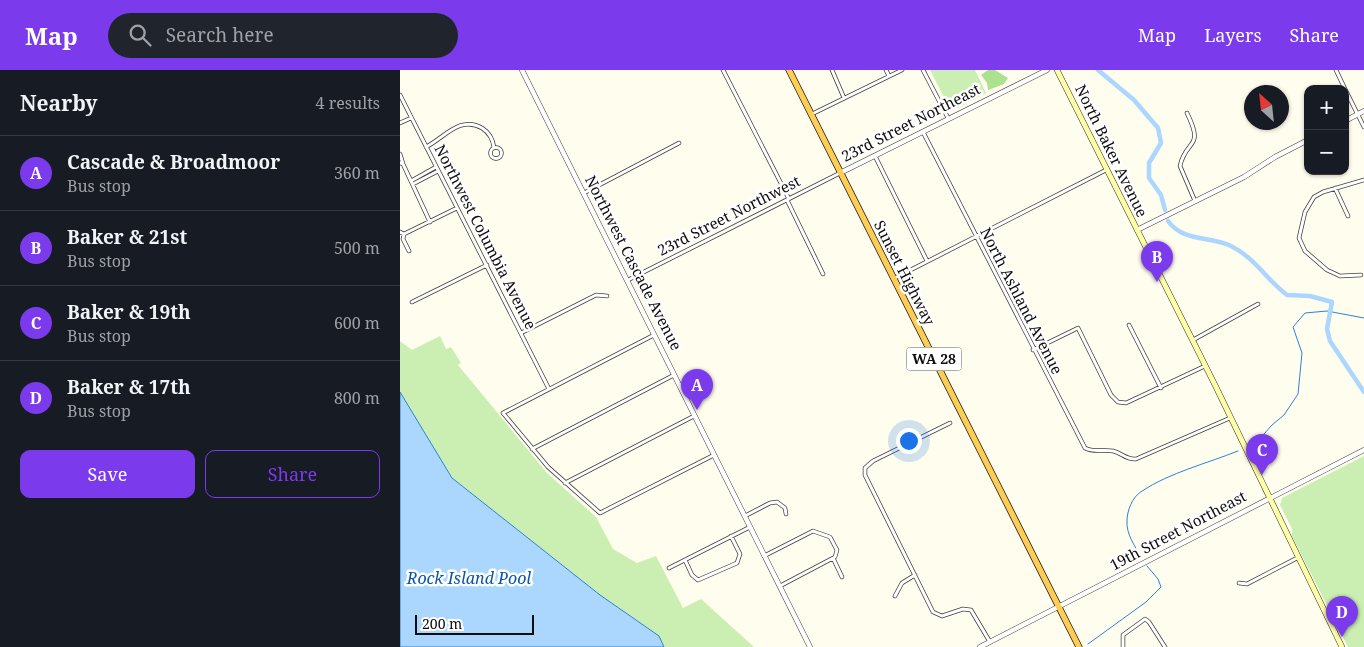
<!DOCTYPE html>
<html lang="en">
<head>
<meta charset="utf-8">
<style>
  :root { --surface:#171b24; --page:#20242c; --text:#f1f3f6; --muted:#9ea1a6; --line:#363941; --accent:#7c3aed }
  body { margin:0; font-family:"Noto Serif",serif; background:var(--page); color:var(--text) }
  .controls { position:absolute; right:15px; top:15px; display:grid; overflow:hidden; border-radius:10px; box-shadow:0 1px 4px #0004 }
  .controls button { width:45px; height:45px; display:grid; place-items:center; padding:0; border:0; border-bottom:1px solid var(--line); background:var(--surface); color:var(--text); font:25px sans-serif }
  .compass { position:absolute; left:844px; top:15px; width:45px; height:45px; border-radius:50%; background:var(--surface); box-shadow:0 1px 4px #0004; rotate:333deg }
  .scale { position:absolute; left:15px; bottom:12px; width:119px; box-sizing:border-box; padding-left:5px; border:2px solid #0d0d0d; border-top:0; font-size:14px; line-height:18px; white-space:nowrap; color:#0d0d0d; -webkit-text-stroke:4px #fff; paint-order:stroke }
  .you { position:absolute; left:508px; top:370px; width:18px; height:18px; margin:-12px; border:4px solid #fff; border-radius:50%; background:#1a73e8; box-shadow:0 0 0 8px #1a73e833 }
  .badge { display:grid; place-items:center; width:32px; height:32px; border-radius:50%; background:var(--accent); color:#fff; font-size:16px; font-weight:700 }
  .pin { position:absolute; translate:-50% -41px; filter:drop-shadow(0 1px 2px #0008) }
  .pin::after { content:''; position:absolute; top:26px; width:18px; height:15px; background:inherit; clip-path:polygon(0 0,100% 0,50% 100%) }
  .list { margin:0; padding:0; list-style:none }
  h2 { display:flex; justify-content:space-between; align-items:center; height:65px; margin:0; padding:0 20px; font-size:21px }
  h2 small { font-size:16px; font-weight:400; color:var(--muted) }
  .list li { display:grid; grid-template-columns:32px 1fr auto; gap:15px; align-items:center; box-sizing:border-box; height:75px; padding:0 20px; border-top:1px solid var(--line) }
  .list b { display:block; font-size:19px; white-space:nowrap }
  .list p { margin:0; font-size:16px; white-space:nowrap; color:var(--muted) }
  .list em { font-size:16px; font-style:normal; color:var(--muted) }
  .actions { display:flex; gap:10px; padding:15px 20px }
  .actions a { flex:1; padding:11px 0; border:1px solid var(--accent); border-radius:10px; text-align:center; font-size:18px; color:var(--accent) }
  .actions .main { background:var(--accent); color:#fff }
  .icon { flex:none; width:28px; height:28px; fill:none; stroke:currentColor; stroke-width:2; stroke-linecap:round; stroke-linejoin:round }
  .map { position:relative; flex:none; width:964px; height:577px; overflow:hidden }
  header { display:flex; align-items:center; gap:30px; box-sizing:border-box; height:70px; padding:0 25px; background:var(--accent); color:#fff }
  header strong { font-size:24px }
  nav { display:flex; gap:28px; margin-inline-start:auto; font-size:18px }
  .search { width:350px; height:45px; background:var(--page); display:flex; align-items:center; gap:12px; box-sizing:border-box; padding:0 18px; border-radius:28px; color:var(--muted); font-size:19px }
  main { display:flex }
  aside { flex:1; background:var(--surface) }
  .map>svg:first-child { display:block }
</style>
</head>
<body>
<header>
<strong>Map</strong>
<div class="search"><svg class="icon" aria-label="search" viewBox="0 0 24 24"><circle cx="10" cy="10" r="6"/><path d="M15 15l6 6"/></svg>Search here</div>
<nav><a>Map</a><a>Layers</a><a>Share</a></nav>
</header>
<main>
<aside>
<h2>Nearby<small>4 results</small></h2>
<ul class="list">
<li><span class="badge">A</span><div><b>Cascade &amp; Broadmoor</b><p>Bus stop</p></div><em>360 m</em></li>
<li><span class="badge">B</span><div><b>Baker &amp; 21st</b><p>Bus stop</p></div><em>500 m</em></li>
<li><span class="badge">C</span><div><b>Baker &amp; 19th</b><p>Bus stop</p></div><em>600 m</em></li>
<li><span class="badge">D</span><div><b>Baker &amp; 17th</b><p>Bus stop</p></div><em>800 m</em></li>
</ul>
<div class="actions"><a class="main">Save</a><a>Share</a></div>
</aside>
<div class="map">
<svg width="964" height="577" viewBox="0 0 964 577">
  <rect width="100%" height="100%" fill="#fffded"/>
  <path fill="#cbeeb2" d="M530,0H575L586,23L558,38L546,31Z
    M40,266L46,279L51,277L61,293L58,295L147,403L196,447L213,479L237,493L256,486L283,538L301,529L354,577H264L259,566L200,525L52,408L0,322V271L12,280Z
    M964,386V577H948L892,466V459L880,435L882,428Z"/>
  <path fill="#abe18f" d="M588,0H595L608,8L604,14L588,20L587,13L581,5Z"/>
  <path fill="#abd6fd" stroke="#2a82dc" d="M0,322L52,408L200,525L259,566L264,577H0Z"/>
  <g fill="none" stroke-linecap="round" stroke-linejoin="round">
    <path stroke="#2a82dc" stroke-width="1" d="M855,374L872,355L884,345L898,324L902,283L893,257L905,243L927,241L964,248
      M741,487C735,476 726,464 727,451C727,441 732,427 742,421C769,403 808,393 838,381
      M688,574L746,532L761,517L758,509L747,496"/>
    <path stroke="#abd6fd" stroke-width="4.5" d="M698,0L734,30L758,58L761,73L749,93V108L761,125L765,140
      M768,151C783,172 810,166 831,176C855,188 867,210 887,225L910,226L932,232L927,259L930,271L964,322"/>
    <defs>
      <path id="minor" d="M323,0L389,129
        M432,0L444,28
        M486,0L489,6
        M523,0L548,48
        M936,0L945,19
        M945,19L964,57
        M0,25L149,319
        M787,43C805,80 786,68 780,96L795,131
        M412,44L502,0
        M0,53L11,48
        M523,62L685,378C694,383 703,379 713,381C722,383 726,390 736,389L830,348
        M26,77C44,68 60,45 82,58C90,63 93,69 94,78
        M90.5 83a5.5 5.5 0 1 1 11 0a5.5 5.5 0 1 1-11 0Z
        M0,84L3,94
        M475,86L527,191
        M0,93L3,94L30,152
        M11,111L36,97
        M13,114L38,101
        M935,118L948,146
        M184,123L279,73
        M387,130L423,204
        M0,162L4,164L57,138
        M4,164L3,169L9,181
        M961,205L940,206L927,200L905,181L899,168L905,142L914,127L923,122L964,110
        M493,209L706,100
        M228,210L440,103
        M12,232L87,195
        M729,255L761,318
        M121,263L196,225L207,226
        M254,265L103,343L148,397L200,443L314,385
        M793,270L858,234
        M633,280L678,258L711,325L718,332L726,333L805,296
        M550,353L473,391L465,398V405L533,542L542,546L563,539L571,540L590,572
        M132,379L274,305
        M165,413L294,346
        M345,446L370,433L377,432L385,438L386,444
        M364,486L413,461L430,467L437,480L435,487L380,516
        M433,488L442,507
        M285,490L292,505L298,510L337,493L340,484L331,466
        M269,498L350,457
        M839,513L847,514L899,487
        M495,526L502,513L515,505
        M723,577V565L745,549L749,552L765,577"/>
      <path id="tertiary" d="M122,0L410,577
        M945,51L964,41
        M440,103L647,0
        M737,160L844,107L875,87L908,70
        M580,577L964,380"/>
      <path id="secondary" d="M657,0L815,315L942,577"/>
      <path id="trunk" d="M389,0L679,577"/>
    </defs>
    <use href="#minor" stroke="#404040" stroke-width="4.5"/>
    <use href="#tertiary" stroke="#404040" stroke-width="5.5"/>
    <use href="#secondary" stroke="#2f2f2f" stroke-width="6"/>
    <use href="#trunk" stroke="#1e1e1e" stroke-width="7"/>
    <use href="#minor" stroke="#fff" stroke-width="3"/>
    <use href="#tertiary" stroke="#fff" stroke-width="4.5"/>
    <use href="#secondary" stroke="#ffffa8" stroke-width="5"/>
    <use href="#trunk" stroke="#ffcc54" stroke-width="5.5"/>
  </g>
  <g text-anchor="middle" stroke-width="5" stroke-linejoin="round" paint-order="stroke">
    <rect fill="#fff" stroke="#565656" stroke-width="1" x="506.5" y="277.5" width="55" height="23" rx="4"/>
    <g font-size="14" font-weight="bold" fill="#0d0d0d">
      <text x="534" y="294">WA 28</text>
    </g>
    <g font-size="15" fill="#0d0d0d" stroke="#fff">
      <text transform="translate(511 53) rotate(-27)" y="5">23rd Street Northeast</text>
      <text transform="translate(711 81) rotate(64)" y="5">North Baker Avenue</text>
      <text transform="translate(329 146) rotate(-27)" y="5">23rd Street Northwest</text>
      <text transform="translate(85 167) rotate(63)" y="5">Northwest Columbia Avenue</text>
      <text transform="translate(233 193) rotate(63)" y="5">Northwest Cascade Avenue</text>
      <text transform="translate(504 203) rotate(63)" y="5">Sunset Highway</text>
      <text transform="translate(621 231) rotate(63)" y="5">North Ashland Avenue</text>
      <text transform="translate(778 461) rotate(-28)" y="5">19th Street Northeast</text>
    </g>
    <g font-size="16" font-style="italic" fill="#0954ac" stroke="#fff">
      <text x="69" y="514">Rock Island Pool</text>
    </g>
  </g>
</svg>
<div class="controls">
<button>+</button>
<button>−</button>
</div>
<svg class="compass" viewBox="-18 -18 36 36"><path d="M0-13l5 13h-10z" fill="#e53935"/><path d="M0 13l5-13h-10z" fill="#9ea1a6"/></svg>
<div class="scale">200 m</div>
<div class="you"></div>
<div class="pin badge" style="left:297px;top:340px">A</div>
<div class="pin badge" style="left:757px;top:212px">B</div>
<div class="pin badge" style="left:862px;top:405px">C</div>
<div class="pin badge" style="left:942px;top:567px">D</div>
</div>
</main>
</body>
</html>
